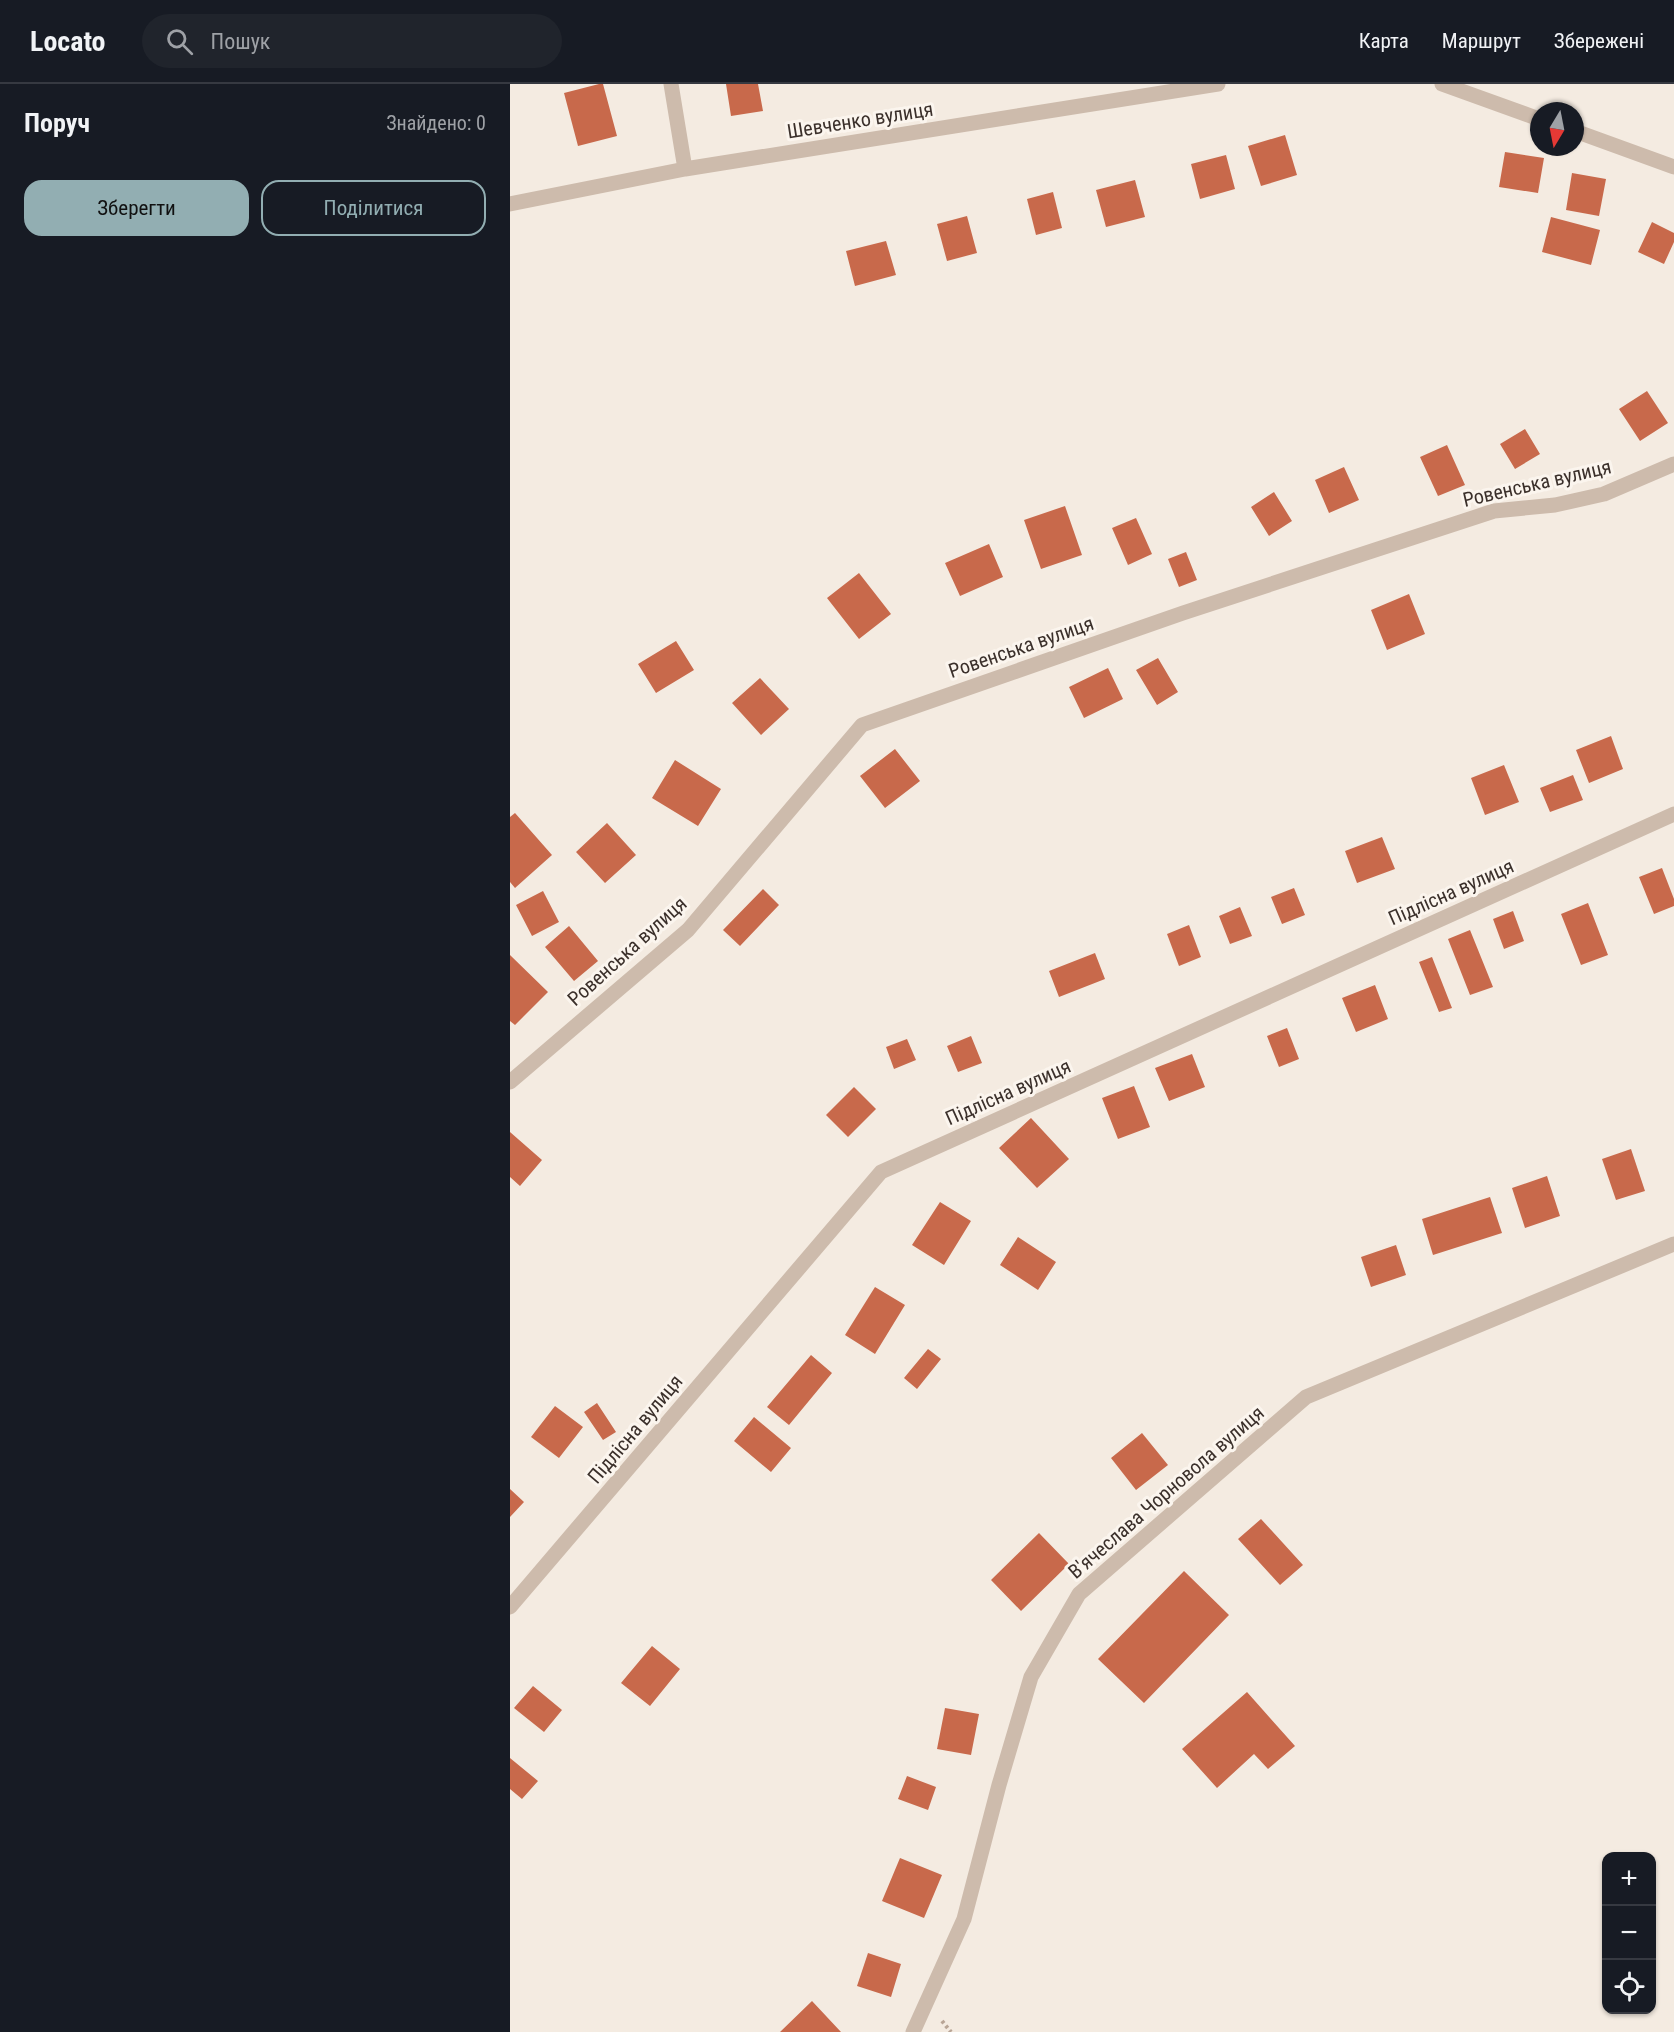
<!DOCTYPE html>
<html lang="uk">
<head>
<meta charset="utf-8">
<style>
  :root { --surface:#171b24; --page:#20242c; --text:#f1f3f6; --muted:#9ea1a6; --line:#363941; --accent:#92aeb2 }
  body { margin:0; font-family:"Roboto Condensed",sans-serif; background:var(--page); color:var(--text) }
  .controls { position:absolute; right:18px; bottom:18px; display:grid; overflow:hidden; border-radius:12px; box-shadow:0 2px 4px #0004 }
  .controls button { width:54px; height:54px; display:grid; place-items:center; padding:0; border:0; border-bottom:2px solid var(--line); background:var(--surface); color:var(--text); font:30px sans-serif }
  .compass { position:absolute; left:1020px; top:18px; width:54px; height:54px; border-radius:50%; background:var(--surface); box-shadow:0 2px 4px #0004; rotate:190deg }
  .list { margin:0; padding:0; list-style:none }
  h2 { display:flex; justify-content:space-between; align-items:center; height:78px; margin:0; padding:0 24px; font-size:26px }
  h2 small { font-size:20px; font-weight:400; color:var(--muted) }
  .actions { display:flex; gap:12px; padding:18px 24px }
  .actions a { flex:1; padding:14px 0; border:2px solid var(--accent); border-radius:18px; text-align:center; font-size:21px; color:var(--accent) }
  .actions .main { background:var(--accent); color:#111 }
  .icon { flex:none; width:33px; height:33px; fill:none; stroke:currentColor; stroke-width:2; stroke-linecap:round; stroke-linejoin:round }
  .map { position:relative; flex:none; width:1164px; height:1948px; overflow:hidden }
  header { display:flex; align-items:center; gap:36px; box-sizing:border-box; height:84px; padding:0 30px; background:var(--surface); border-bottom:2px solid var(--line) }
  header strong { font-size:28px }
  nav { display:flex; gap:33px; margin-inline-start:auto; font-size:21px }
  .search { width:420px; height:54px; background:var(--page); display:flex; align-items:center; gap:15px; box-sizing:border-box; padding:0 21px; border-radius:33px; color:var(--muted); font-size:22px }
  main { display:flex }
  aside { flex:1; background:var(--surface) }
  .map>svg:first-child { display:block }
</style>
</head>
<body>
<header>
<strong>Locato</strong>
<div class="search"><svg class="icon" aria-label="search" viewBox="0 0 24 24"><circle cx="10" cy="10" r="6"/><path d="M15 15l6 6"/></svg>Пошук</div>
<nav><a>Карта</a><a>Маршрут</a><a>Збережені</a></nav>
</header>
<main>
<aside>
<h2>Поруч<small>Знайдено: 0</small></h2>
<ul class="list">
</ul>
<div class="actions"><a class="main">Зберегти</a><a>Поділитися</a></div>
</aside>
<div class="map">
<svg width="1164" height="1948" viewBox="0 0 1164 1948">
  <rect width="100%" height="100%" fill="#f4ebe1"/>
  <path fill="#c8694b" d="M89,0H93L107,52L68,62L54,9Z
    M216,0H248L253,27L221,32Z
    M775,51L787,91L751,102L738,62Z
    M995,68L1034,74L1028,109L989,103Z
    M716,71L725,105L690,115L681,80Z
    M1062,89L1096,95L1089,132L1056,126Z
    M625,96L635,133L596,143L586,106Z
    M543,108L552,144L526,151L517,115Z
    M457,132L467,169L437,177L427,140Z
    M1041,133L1090,146L1081,181L1032,168Z
    M1142,138L1164,149V158L1154,180L1128,168Z
    M376,157L386,191L345,202L336,167Z
    M1137,307L1158,339L1130,357L1109,325Z
    M1015,345L1030,370L1005,385L990,360Z
    M937,361L955,401L928,412L910,373Z
    M834,383L849,416L819,429L805,396Z
    M764,408L782,437L759,452L741,423Z
    M555,422L572,471L531,485L514,436Z
    M626,434L642,470L618,481L602,444Z
    M479,460L493,493L450,512L435,479Z
    M676,468L687,496L669,503L658,475Z
    M349,489L381,530L349,555L317,514Z
    M899,510L915,550L877,566L861,526Z
    M166,557L184,586L146,609L128,580Z
    M648,574L668,608L647,621L626,586Z
    M598,584L613,615L574,634L559,603Z
    M250,594L279,625L251,651L222,619Z
    M1101,652L1113,685L1079,699L1066,666Z
    M385,665L410,697L375,724L350,692Z
    M165,676L211,705L188,742L142,714Z
    M994,681L1009,718L975,731L961,694Z
    M1063,691L1073,716L1040,728L1030,704Z
    M5,729L42,771L5,804L0,798V733Z
    M97,739L126,771L95,799L66,768Z
    M872,753L885,785L847,799L835,767Z
    M1152,784L1164,815V822L1144,830L1129,793Z
    M784,804L795,831L772,840L761,813Z
    M253,805L269,821L230,862L213,846Z
    M33,807L49,838L22,852L6,821Z
    M1078,819L1098,871L1071,881L1051,830Z
    M730,823L742,852L720,860L709,832Z
    M1003,827L1014,857L994,865L983,835Z
    M679,841L691,873L669,882L657,850Z
    M59,842L88,877L64,897L35,863Z
    M960,846L983,903L960,911L938,855Z
    M585,869L595,895L549,913L539,887Z
    M0,871L38,908L5,941L0,937Z
    M922,873L942,924L929,928L909,878Z
    M865,901L878,935L846,948L832,914Z
    M777,944L789,975L769,983L757,952Z
    M461,952L472,979L448,988L437,962Z
    M397,955L406,976L384,985L376,963Z
    M682,970L695,1003L659,1017L645,984Z
    M624,1002L640,1043L608,1055L592,1014Z
    M344,1003L366,1025L338,1053L316,1031Z
    M521,1034L559,1075L527,1104L489,1064Z
    M0,1048L32,1076L10,1102L0,1093Z
    M1121,1065L1135,1107L1106,1116L1092,1075Z
    M1037,1092L1050,1132L1015,1144L1002,1104Z
    M980,1113L992,1149L923,1171L912,1135Z
    M430,1118L461,1137L434,1181L402,1161Z
    M508,1153L546,1178L528,1206L490,1181Z
    M886,1161L896,1191L861,1203L851,1173Z
    M365,1203L395,1221L365,1270L335,1251Z
    M418,1265L431,1275L407,1305L394,1294Z
    M301,1271L322,1289L279,1341L257,1323Z
    M87,1319L106,1348L93,1356L74,1328Z
    M45,1322L73,1343L49,1374L21,1353Z
    M244,1333L281,1364L261,1388L224,1357Z
    M632,1349L658,1381L626,1406L601,1374Z
    M0,1405L14,1418L0,1433Z
    M751,1435L793,1481L770,1501L728,1455Z
    M529,1449L559,1480L511,1527L481,1496Z
    M674,1487L719,1531L634,1619L588,1575Z
    M142,1562L170,1585L140,1622L111,1599Z
    M23,1602L52,1626L34,1648L4,1624Z
    M737,1608L785,1662L758,1685L744,1670L707,1704L672,1665Z
    M435,1624L469,1630L461,1671L427,1665Z
    M0,1674L28,1697L12,1715L0,1705Z
    M397,1692L426,1703L418,1726L388,1715Z
    M390,1774L432,1791L414,1834L372,1817Z
    M358,1869L391,1880L381,1913L347,1902Z
    M302,1917L331,1948H270Z"/>
  <g fill="none" stroke-linecap="round" stroke-linejoin="round">
    <path stroke="#b9a596" stroke-width="4" stroke-dasharray="3 3" stroke-linecap="butt" d="M432,1937L441,1948"/>
    <path stroke="#cdbbac" stroke-width="15" d="M161,0L175,85
      M932,0L1029,35
      M1065,47L1164,83
      M0,120L175,85L708,0
      M0,998L178,846L352,641L673,529L984,427L1045,421L1094,410L1164,380
      M0,1523L371,1088L1164,730
      M403,1948L454,1835L489,1701L521,1593L569,1510L796,1313L1164,1160"/>
  </g>
  <g text-anchor="middle" stroke-width="6" stroke-linejoin="round" paint-order="stroke">
    <g font-size="20" fill="#3b302b" stroke="#fbf5ee">
      <text transform="translate(350 36) rotate(-9)" y="7">Шевченко вулиця</text>
      <text transform="translate(1027 399) rotate(-13)" y="7">Ровенська вулиця</text>
      <text transform="translate(511 563) rotate(-19)" y="7">Ровенська вулиця</text>
      <text transform="translate(941 808) rotate(-24)" y="7">Підлісна вулиця</text>
      <text transform="translate(117 867) rotate(-42)" y="7">Ровенська вулиця</text>
      <text transform="translate(498 1008) rotate(-24)" y="7">Підлісна вулиця</text>
      <text transform="translate(125 1345) rotate(-50)" y="7">Підлісна вулиця</text>
      <text transform="translate(656 1408) rotate(-41)" y="7">В'ячеслава Чорновола вулиця</text>
    </g>
  </g>
</svg>
<div class="controls">
<button>+</button>
<button>−</button>
<button><svg class="icon" aria-label="locate" viewBox="0 0 24 24"><circle cx="12" cy="12" r="6"/><path d="M12 2v4M12 18v4M2 12h4M18 12h4"/></svg></button>
</div>
<svg class="compass" viewBox="-18 -18 36 36"><path d="M0-13l5 13h-10z" fill="#e53935"/><path d="M0 13l5-13h-10z" fill="#9ea1a6"/></svg>
</div>
</main>
</body>
</html>
